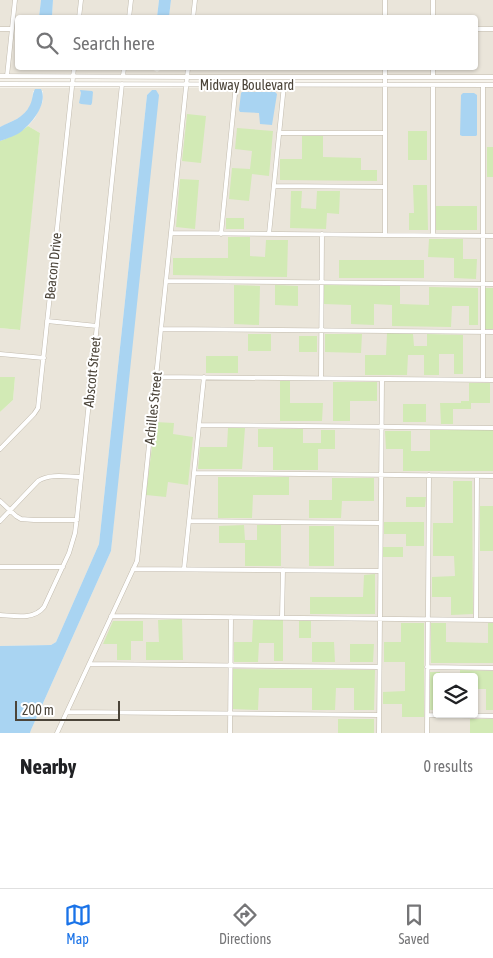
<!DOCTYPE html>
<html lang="en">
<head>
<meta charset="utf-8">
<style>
  :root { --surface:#fff; --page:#f2f2f2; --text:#202124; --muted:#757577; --line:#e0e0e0; --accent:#1a73e8 }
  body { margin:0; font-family:"Asap Condensed",sans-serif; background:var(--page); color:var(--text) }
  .controls { position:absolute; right:15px; bottom:15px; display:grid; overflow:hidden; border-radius:5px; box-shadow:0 1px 4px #0004 }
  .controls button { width:45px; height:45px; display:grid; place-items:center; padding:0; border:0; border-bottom:1px solid var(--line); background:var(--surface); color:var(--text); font:25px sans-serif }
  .scale { position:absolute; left:15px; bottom:12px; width:105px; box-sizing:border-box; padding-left:5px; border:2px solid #4b4439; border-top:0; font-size:14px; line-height:18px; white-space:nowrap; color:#4b4439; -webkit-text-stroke:4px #fff; paint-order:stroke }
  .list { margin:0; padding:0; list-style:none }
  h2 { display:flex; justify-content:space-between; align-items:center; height:65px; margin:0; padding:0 20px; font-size:21px }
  h2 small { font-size:16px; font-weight:400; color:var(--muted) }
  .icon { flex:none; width:28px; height:28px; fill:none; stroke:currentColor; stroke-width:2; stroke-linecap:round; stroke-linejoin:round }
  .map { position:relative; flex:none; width:493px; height:733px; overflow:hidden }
  .search { position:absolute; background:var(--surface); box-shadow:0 1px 4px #0004; left:15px; right:15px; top:15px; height:55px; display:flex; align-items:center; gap:12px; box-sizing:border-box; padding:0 18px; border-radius:5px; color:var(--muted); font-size:19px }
  .sheet { height:155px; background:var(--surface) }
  nav { display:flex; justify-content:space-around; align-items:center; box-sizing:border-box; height:70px; border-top:1px solid var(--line); background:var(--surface); font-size:14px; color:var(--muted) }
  nav a { display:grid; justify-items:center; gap:2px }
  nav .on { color:var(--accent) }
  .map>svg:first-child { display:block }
</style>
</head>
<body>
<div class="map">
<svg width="493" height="733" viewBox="0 0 493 733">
  <rect width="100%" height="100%" fill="#f6f3ec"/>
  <path fill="#eae5da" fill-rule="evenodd" d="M0,0H41L39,17L18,18V68H34V69H46V68H150L157,72L163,68H476V18L169,17L171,0H493V75H189V74L186,75L0,73Z
    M53,0H159L157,17L52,18Z
    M493,85V733H30L31,730L111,551L152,90L147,95L99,544L56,642L51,645L0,646V412L13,400L15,377H0V328L19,330L40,133L28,126L35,118L43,101V91H33L32,102L29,108L23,115L17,119L0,127V88H154ZM437,677H474V714H437Z"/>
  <path fill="#d2eab5" d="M187,114L206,116L201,163L182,161Z
    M28,126L40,133L20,330L0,328V141C11,137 19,133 28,126Z
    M237,128L273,131L269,176L252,174L249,201L229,199L232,168L250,169L252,151L235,149Z
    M408,131H427V160H408Z
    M302,136H323V157L361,158V170H377V181L280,180V159H302Z
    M487,147H493V177H487Z
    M180,179L199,180L195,229L176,227Z
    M413,185H427L428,230H409V213H414Z
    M291,191H302L301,208L316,209L317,191H340L339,214L327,213L326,229L290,228Z
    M436,206H477V230H436Z
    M226,218H244V229H226Z
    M228,237H250V256L265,257L266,240H288L287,277L173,275V258H228Z
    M429,239H463V259H477L476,279L454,278V258L428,257Z
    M339,260H424V278H339Z
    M234,285L260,286L259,325L234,324Z
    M275,285L298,286V306L275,305Z
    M324,285L400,286V304L429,305V287L478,288V325H469V306H452L451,327L392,326V305L374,304V325L351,324V305L324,304Z
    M485,288H493V329H485Z
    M387,333L413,334L414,346H427V334L463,335V374H454V354H439V375H424V355H408L407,375H365V355H386Z
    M248,334H271V351H248Z
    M325,334H362L361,353L325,352Z
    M299,336H317V352H299Z
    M206,356H238V373H206Z
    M0,377H15L13,400L0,412Z
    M280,381H290V403H323L322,421H280Z
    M333,382H377V401H350V421H333Z
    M469,383H490V403H471V409H453V424H441L440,403H461V401H469Z
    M403,404H426V422H403Z
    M155,422L174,423L173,434L193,437L188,485L168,482L166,497L146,495Z
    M228,428H245L242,469H198L200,447H227Z
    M258,429H303V443H321V430H335V449H318V470H273V447H258Z
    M430,430H493V471H403V449H386L385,431H411V451H430Z
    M218,477H289V495H253L252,518H218Z
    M332,478H374V501H342L341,518H309V500H332Z
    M453,481H472L473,614L451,615V597H432V577L455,576L454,556H433V523H453Z
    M406,497H426L425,507H406Z
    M480,506H493V551H480Z
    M384,522H424V546H406V534H384Z
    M244,525L245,540H257V525H281V566H245V543H219V526Z
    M309,526H334V566H309Z
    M383,547H403V557H383Z
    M375,574V614H310V597H363L364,575Z
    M182,619L183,660H146V642H159L158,620Z
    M253,620H283V661H274V643H259L258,662H234V642H252Z
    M113,621H143V641H131V660H117V644H103Z
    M299,621H311V638H299Z
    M401,623H424V717H402V704H383V692L405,691V662H384V642H401Z
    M431,623H446V642L488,643V623H493V663H431Z
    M312,642H334L335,662H312Z
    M350,644H374L373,662H350Z
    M233,669L375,670L374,710H354V688H336L335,710H312V688H259L258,710L233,709Z
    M460,670L493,671V710H486V689H474V677H460Z
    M430,672H440V677H437V710H430Z
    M338,719H374V733H338Z
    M470,719H493V733H470Z"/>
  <path fill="#a9d4f2" d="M41,0H53L52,17H39Z
    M159,0H171L169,17H157Z
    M35,89H41C48,103 33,122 22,131C16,136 8,138 0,141V127C12,121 24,118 30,105C33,99 32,94 35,89Z
    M80,90L92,91L93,92L92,103L91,105L81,104L79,103L81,93Z
    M152,90H156L159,95L111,551L31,730L30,733H0V646L51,645L56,642L99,544L147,95Z
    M242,92H275L277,94L272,125L260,124L259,113L240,112L239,110L241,93Z
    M463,93H474L477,95V135L476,136H462L460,135L461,95Z"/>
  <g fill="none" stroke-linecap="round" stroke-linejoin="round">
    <defs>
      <path id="minor" d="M79,18L81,0
        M129,18L131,0
        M193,18L195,0
        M385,18V0
        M433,18V0
        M0,29H12
        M476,29H493
        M0,76L187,77H493
        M7,76L15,0
        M123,76L124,68
        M433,76V68
        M0,84L493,85
        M279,133H385
        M274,186L385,187
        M171,233L493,236
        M221,234L236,84
        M269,234L284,85
        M385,235V68
        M433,235V85
        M166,281L493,284
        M47,321L97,326
        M161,329L493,332
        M0,354L44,358
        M156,377L493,380
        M321,378L322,234
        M483,380V85
        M199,425L493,428
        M0,449L34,414L38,408L74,68
        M194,473L493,476
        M0,501L16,516L21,519L34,520H77
        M0,521L38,481C50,473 68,477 81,477
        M189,521L380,523
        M0,567H63
        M133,569L380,571
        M184,569L204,377
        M0,615C15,616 34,620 44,607L69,553L75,533L77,517L122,84
        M111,616L493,620
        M282,618L283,570
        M476,619L477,476
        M89,664L379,667
        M427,667L493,668
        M67,712L379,715
        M427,715L493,716
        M57,733L137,561L188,68
        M230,733L231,617
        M379,733L382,379
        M427,733L429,475"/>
    </defs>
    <use href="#minor" stroke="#c2bbae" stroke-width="5"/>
    <use href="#minor" stroke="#fff" stroke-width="4"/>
  </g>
  <g text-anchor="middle" stroke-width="4" stroke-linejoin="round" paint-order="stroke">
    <g font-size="14" fill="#4b4439" stroke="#fff">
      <text x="247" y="90">Midway Boulevard</text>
      <text transform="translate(53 266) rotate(-84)" y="5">Beacon Drive</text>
      <text transform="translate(92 372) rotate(-84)" y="5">Abscott Street</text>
      <text transform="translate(153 408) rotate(-84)" y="5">Achilles Street</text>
    </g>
  </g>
</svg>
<div class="controls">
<button><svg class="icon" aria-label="layers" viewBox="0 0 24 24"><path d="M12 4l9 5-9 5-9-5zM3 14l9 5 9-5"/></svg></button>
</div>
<div class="scale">200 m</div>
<div class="search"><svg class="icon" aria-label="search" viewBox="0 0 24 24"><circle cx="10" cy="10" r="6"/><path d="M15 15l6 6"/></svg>Search here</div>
</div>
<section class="sheet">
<h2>Nearby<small>0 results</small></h2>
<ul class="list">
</ul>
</section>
<nav>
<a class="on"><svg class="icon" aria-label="map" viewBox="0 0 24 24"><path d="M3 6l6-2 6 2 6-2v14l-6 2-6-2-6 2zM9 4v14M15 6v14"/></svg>Map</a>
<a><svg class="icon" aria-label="directions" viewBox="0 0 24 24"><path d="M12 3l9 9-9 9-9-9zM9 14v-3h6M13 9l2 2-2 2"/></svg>Directions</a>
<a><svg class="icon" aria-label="saved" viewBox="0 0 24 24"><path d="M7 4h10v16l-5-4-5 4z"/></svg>Saved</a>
</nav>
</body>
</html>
